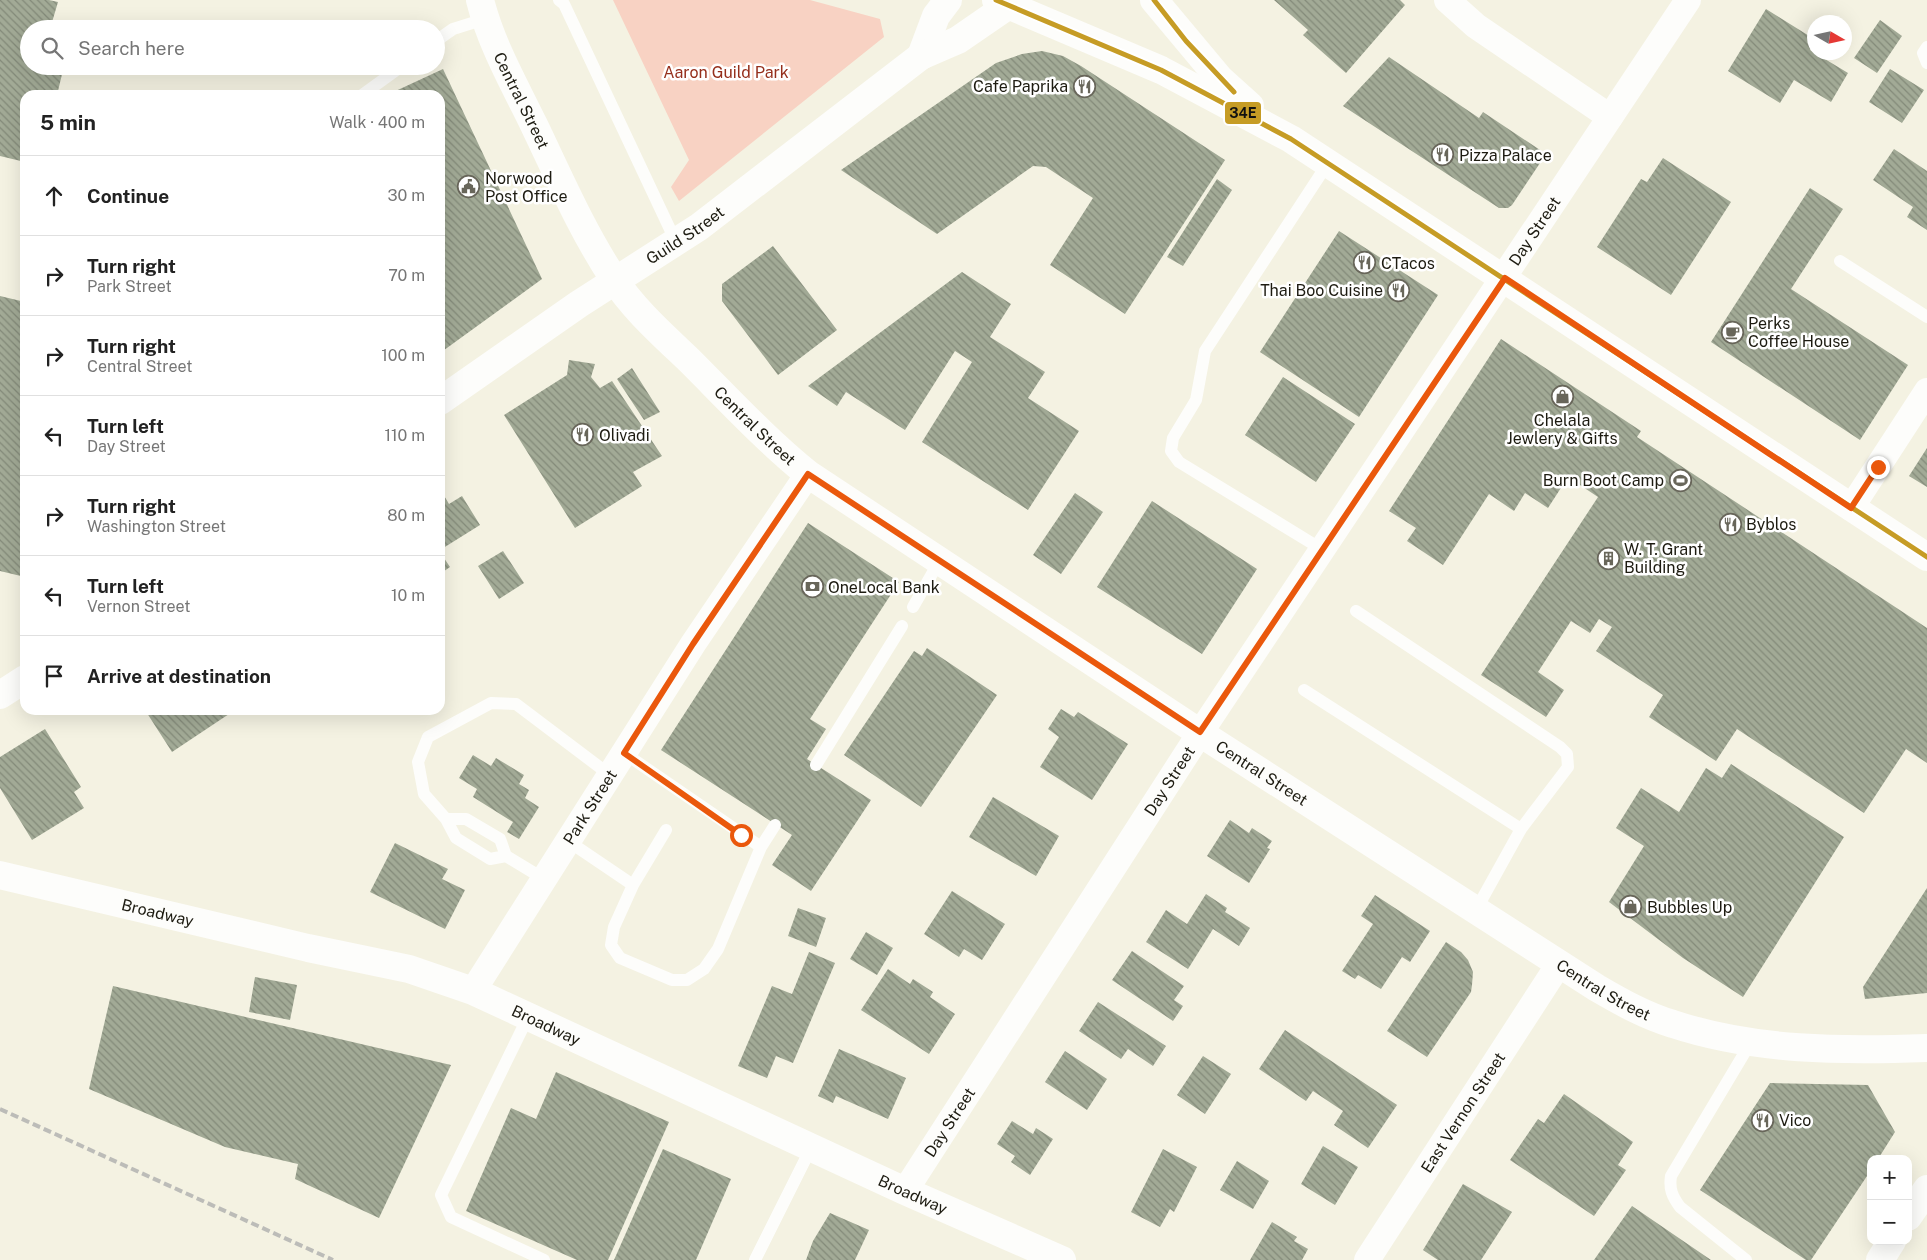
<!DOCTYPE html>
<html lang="en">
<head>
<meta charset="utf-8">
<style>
  :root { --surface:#fff; --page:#f6f6f6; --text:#222; --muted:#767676; --line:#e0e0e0 }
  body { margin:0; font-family:"Public Sans",sans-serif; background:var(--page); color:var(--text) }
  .controls { position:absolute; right:15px; bottom:15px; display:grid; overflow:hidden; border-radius:10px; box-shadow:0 5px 20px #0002 }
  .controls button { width:45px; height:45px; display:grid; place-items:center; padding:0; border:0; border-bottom:1px solid var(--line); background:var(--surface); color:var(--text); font:25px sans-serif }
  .compass { position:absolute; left:1807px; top:15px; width:45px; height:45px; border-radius:50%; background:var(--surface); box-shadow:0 5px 20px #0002; rotate:99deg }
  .stop { position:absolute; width:15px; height:15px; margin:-11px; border:4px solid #ea580c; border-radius:50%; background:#fff }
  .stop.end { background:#ea580c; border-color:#fff; box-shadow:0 1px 5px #0008 }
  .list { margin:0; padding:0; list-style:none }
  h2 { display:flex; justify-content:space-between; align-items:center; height:65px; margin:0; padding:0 20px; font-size:21px }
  h2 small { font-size:16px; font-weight:400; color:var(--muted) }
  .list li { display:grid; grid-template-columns:32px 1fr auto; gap:15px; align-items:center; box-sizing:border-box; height:80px; padding:0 20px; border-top:1px solid var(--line) }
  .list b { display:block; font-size:19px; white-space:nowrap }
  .list p { margin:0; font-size:16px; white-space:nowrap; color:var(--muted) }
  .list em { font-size:16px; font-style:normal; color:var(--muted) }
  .icon { flex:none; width:28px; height:28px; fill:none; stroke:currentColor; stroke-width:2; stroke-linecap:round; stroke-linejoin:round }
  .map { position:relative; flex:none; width:1927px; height:1260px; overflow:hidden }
  .search { position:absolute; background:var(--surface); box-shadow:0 5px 20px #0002; left:20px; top:20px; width:425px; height:55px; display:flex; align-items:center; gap:12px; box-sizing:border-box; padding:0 18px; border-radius:28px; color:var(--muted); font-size:19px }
  .panel { position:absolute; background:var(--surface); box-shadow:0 5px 20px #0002; left:20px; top:90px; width:425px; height:625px; border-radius:15px }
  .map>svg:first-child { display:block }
</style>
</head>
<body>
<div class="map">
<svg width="1927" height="1260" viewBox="0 0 1927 1260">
  <defs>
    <pattern id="building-back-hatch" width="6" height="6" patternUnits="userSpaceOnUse" patternTransform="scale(1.25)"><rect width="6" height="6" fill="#a2aa96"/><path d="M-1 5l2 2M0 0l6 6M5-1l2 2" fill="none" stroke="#838a79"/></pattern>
  </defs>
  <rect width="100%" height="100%" fill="#f4f2e2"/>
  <path fill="#f8d2c3" d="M613,0H810L880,19L884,37L679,201L671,187L689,160Z"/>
  <path fill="url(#building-back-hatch)" d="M0,0H49L58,2L50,29H29V66H64L57,95H25V162L0,156Z
    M1274,0H1400L1405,5L1346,73L1303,35L1308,30Z
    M1766,9L1814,39L1810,50L1848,73L1831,102L1794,80L1780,103L1728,71Z
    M1880,20L1902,36L1877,73L1854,58Z
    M1042,51L1063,56L1081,66L1225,160L1125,314L1050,265L1093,198L1046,167L1033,166L937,234L841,170L996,63L1022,54Z
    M1389,57L1479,118L1483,112L1546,154L1512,205L1508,208H1499L1343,106Z
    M443,69L542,279L440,353V95H387Z
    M1890,69L1924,90L1902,123L1869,102Z
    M1894,149L1927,171V230L1907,217L1913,207L1873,180Z
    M1663,158L1731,202L1671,295L1597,247L1641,179L1647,182Z
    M1217,179L1232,190L1183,266L1167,257Z
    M1810,188L1843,209L1791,289L1908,365L1860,440L1711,342Z
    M1339,231L1438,295L1359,417L1260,352Z
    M773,246L837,330L778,375L722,301V284Z
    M962,272L1011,304L990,337L1045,372L1028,398L1079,431L1028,510L922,442L972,362L955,351L905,430L846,392L837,406L808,386Z
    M0,296L25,302V577L0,571Z
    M1501,339L1641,431L1637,437L1927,628V763L1906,749L1864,813L1737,729L1716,761L1649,717L1663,695L1596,651L1612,627L1599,619L1590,633L1571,621L1538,672L1564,690L1546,717L1481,675L1598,497L1568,477L1548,508L1525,493L1514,511L1489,494L1443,565L1407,541L1416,528L1389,511Z
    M569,360L595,364L591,377L600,388L612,381L662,456L633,472L642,486L575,528L504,415L567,375Z
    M632,368L660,412L644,420L617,379Z
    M1283,377L1355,424L1316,482L1245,435Z
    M1927,448V487L1909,476Z
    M440,489L449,504L462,496L480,525L440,550Z
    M1075,493L1103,512L1061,574L1033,555Z
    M1152,501L1257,569L1202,654L1097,587Z
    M808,523L899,582L810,719L826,729L807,759L871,800L811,891L772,865L792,835L661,750Z
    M503,551L524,583L499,599L478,566Z
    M440,552L450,567L440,574Z
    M927,648L997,695L921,807L844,755L914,651L922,656Z
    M1061,709L1074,717L1078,712L1128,744L1092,800L1040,767L1059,737L1048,729Z
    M145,710H231L232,712L172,752Z
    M45,729L81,787L74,792L84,808L32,840L0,788V757Z
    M473,755L491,766L496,758L524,775L519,784L529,790L525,798L539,807L519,839L507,832L513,822L473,797L477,789L459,778Z
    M1731,764L1844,837L1743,997L1683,958L1609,902L1644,846L1616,828L1641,788L1679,812L1706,768L1722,778Z
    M993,797L1059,836L1036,876L969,837Z
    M1230,820L1249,833L1252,828L1272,841L1267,848L1270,849L1249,883L1207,856Z
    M395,843L448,869L442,879L465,890L445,929L370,892Z
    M1927,888V993L1865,999L1863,987Z
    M952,891L1005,924L982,960L964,949L959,957L924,934Z
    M1206,894L1227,908L1225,912L1250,928L1239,946L1213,929L1188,969L1146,942L1166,910L1187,924Z
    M1375,895L1430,931L1410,962L1402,957L1381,989L1358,975L1355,979L1342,971L1373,924L1361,916Z
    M798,908L826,918L816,947L788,936Z
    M866,932L893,948L877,975L850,959Z
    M1446,942L1461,952L1468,960L1473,972L1472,985L1471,992L1427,1057L1387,1031Z
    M1132,951L1184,986L1174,1000L1183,1006L1173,1021L1112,980Z
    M809,952L835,963L793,1063L776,1056L767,1078L738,1066L772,986L792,994Z
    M888,969L910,984L913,979L933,992L930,997L955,1014L929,1054L861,1010Z
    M255,977L297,985L290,1020L249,1012Z
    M113,986L451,1065L379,1218L295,1179L298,1164L225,1147L89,1089Z
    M1098,1002L1166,1046L1153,1066L1128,1049L1121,1059L1079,1031Z
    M1285,1030L1397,1105L1368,1148L1334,1125L1343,1111L1313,1091L1306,1101L1259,1069Z
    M839,1049L906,1078L888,1119L836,1096L833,1103L818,1096Z
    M1065,1051L1107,1079L1087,1110L1045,1082Z
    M1203,1056L1231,1074L1205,1114L1177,1095Z
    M556,1072L669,1122L608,1260H577L466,1211L511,1108L536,1119Z
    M1770,1083L1868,1085L1895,1132L1878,1159H1871V1170L1811,1260H1806L1700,1190Z
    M1564,1094L1633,1142L1618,1165L1626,1170L1594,1216L1510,1160L1538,1119L1544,1123Z
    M1012,1121L1033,1134L1036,1128L1053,1139L1030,1175L1011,1162L1015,1156L997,1144Z
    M1323,1146L1358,1167L1335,1205L1301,1184Z
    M663,1149L731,1179L696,1260H614Z
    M1163,1149L1197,1167L1174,1212L1170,1209L1160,1227L1131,1212Z
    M1237,1161L1269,1181L1253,1209L1220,1190Z
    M1463,1184L1512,1212L1481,1260H1438L1423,1250Z
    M1632,1206L1711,1260H1594Z
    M830,1213L869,1230L855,1260H806L813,1241Z
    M1272,1222L1297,1237L1294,1241L1308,1249L1302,1260H1250Z"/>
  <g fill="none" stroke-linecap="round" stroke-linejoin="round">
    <path stroke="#fdfdfb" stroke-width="12" d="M559,0L564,4L676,242
      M436,41L453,29L485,19
      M1927,47L1923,53L1927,63
      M362,95L402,66
      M1840,261L1927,317
      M1323,550L1179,462L1171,451L1173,438L1196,400L1205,351L1328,163
      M913,607L940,560
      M1356,611L1560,747L1567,754L1568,767L1521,829L1476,910
      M1304,690L1521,829
      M624,753L761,847
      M816,765L902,626
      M446,819H466L500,839L506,856L490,859L456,838L446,819L424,794L418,762L428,737L491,703L516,704L610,775
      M568,841L633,885L614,927L611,945L620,958L672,980H687L704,969L718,949L761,847L775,825
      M506,856L544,879
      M633,885L666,830
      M528,1017L441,1195L451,1217L544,1260
      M755,1260L811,1148
      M1746,1260L1680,1207C1672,1196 1669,1189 1671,1176L1751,1042"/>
    <g stroke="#fdfdfb" stroke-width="26">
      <path d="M1447,0L1476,26L1610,117"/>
      <path d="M1851,508L1927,391"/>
      <path id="s1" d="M473,991L693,644L808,474"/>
      <path id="s2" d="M905,1191L1200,733L1688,0"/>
      <path id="s3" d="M1367,1260L1559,964"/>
    </g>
    <g stroke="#fdfdfb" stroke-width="28">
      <path id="s4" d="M480,0C491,44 514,84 534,125C559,177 582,231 614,279C634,310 664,336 691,362C729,400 766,440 808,474L1200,733L1597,988C1621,1002 1646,1016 1673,1024C1755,1051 1842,1051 1927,1048"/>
      <path d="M996,0L1161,70L1291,139L1927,557"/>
      <path d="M1154,0L1220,79L1250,106"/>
      <path d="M921,56L936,16L948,0"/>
      <path id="s5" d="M440,401L579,304L699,227L921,56L958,40L1016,0"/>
      <path d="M0,695L25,679"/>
      <path id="s6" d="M0,875L308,948L409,969L473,991L905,1191L1062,1260"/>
      <path d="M1908,1217L1927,1189"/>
      <path d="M1880,1260L1892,1241"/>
    </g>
    <path stroke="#bcbcb8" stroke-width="4" stroke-dasharray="8 4" stroke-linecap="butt" d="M0,1109L333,1260"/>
    <defs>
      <path id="bus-1" d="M996,0L1161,70L1291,139L1927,557
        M1154,0L1186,41L1234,92"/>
    </defs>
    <use href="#bus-1" stroke="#fff" stroke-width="9"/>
    <use href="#bus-1" stroke="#c69c25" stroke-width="5"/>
  </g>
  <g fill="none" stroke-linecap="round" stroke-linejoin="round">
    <path stroke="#ea580c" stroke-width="6" d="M741,835L624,753L693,644L808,474L1200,732L1505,278L1851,508L1878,467"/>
  </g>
  <defs>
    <symbol id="restaurant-ring" viewBox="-11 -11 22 22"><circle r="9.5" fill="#fff" stroke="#68665a" stroke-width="1.5"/><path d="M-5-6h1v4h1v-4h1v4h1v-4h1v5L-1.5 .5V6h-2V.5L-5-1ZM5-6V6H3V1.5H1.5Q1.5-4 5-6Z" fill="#68665a"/></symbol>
    <symbol id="civic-ring" viewBox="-11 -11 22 22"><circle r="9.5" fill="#fff" stroke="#68665a" stroke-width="1.5"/><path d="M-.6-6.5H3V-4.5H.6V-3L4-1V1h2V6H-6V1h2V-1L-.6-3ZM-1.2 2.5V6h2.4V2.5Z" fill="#68665a"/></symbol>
    <symbol id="cafe-ring" viewBox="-11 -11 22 22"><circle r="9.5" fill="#fff" stroke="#68665a" stroke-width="1.5"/><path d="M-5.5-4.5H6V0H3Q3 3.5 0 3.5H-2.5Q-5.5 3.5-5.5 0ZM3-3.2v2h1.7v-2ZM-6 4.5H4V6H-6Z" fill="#68665a"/></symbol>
    <symbol id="shop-ring" viewBox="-11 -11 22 22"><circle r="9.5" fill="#fff" stroke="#68665a" stroke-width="1.5"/><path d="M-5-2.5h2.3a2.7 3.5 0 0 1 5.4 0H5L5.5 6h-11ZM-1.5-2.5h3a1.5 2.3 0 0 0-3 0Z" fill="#68665a"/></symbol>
    <symbol id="stadium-ring" viewBox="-11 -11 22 22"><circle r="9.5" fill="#fff" stroke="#68665a" stroke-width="1.5"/><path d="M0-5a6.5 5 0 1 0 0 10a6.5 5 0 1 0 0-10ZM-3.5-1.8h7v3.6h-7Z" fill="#68665a"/></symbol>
    <symbol id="building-ring" viewBox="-11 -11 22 22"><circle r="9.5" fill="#fff" stroke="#68665a" stroke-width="1.5"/><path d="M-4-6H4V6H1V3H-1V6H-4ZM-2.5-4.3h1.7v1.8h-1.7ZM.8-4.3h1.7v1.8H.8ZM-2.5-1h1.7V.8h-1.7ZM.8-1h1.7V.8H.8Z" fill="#68665a"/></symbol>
    <symbol id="bank-ring" viewBox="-11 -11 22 22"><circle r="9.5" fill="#fff" stroke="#68665a" stroke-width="1.5"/><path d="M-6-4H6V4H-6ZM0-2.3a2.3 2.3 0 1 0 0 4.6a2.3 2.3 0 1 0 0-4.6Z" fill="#68665a"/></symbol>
  </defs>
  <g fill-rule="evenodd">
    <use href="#restaurant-ring" x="1072" y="74" width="25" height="25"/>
    <use href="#restaurant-ring" x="1430" y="142" width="25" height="25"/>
    <use href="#civic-ring" x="456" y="174" width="25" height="25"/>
    <use href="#restaurant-ring" x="1352" y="250" width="25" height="25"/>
    <use href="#restaurant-ring" x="1386" y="278" width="25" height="25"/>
    <use href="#cafe-ring" x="1720" y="320" width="25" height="25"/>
    <use href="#shop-ring" x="1550" y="384" width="25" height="25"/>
    <use href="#restaurant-ring" x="570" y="422" width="25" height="25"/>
    <use href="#stadium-ring" x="1668" y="468" width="25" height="25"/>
    <use href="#restaurant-ring" x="1718" y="512" width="25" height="25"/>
    <use href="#building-ring" x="1596" y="546" width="25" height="25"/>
    <use href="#bank-ring" x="800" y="574" width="25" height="25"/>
    <use href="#shop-ring" x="1618" y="894" width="25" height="25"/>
    <use href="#restaurant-ring" x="1750" y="1108" width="25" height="25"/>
  </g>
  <g text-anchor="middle" stroke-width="5" stroke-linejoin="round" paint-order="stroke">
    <g font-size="16" fill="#952f1c" stroke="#fff">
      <text x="726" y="78">Aaron Guild Park</text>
    </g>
    <g font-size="16" fill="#1d1b11" stroke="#fff" text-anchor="start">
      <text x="1068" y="92" text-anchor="end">Cafe Paprika</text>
      <text x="1459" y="161">Pizza Palace</text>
      <text x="485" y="184">Norwood<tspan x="485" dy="18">Post Office</tspan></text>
      <text x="1381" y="269">CTacos</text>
      <text x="1383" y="296" text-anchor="end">Thai Boo Cuisine</text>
      <text x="1748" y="329">Perks<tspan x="1748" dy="18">Coffee House</tspan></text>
      <text x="1562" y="426" text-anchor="middle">Chelala<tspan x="1562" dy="18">Jewlery &amp; Gifts</tspan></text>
      <text x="599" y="441">Olivadi</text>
      <text x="1664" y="486" text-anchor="end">Burn Boot Camp</text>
      <text x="1746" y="530">Byblos</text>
      <text x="1624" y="555">W. T. Grant<tspan x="1624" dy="18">Building</tspan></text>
      <text x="828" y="593">OneLocal Bank</text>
      <text x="1647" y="913">Bubbles Up</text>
      <text x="1779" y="1126">Vico</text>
    </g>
    <g font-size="16" fill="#1d1b11" stroke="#fff">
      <text dy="6" stroke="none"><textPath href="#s4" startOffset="109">Central Street</textPath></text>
      <text dy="6" stroke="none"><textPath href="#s2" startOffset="1148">Day Street</textPath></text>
      <text dy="6" stroke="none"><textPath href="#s5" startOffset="296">Guild Street</textPath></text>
      <text dy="6" stroke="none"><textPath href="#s4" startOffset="514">Central Street</textPath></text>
      <text dy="6" stroke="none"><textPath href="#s4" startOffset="1129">Central Street</textPath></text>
      <text dy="6" stroke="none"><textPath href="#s2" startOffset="488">Day Street</textPath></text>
      <text dy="6" stroke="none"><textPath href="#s1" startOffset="218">Park Street</textPath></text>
      <text dy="6" stroke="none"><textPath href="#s6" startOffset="162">Broadway</textPath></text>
      <text dy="6" stroke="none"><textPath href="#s4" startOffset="1534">Central Street</textPath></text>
      <text dy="6" stroke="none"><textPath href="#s6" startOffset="568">Broadway</textPath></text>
      <text dy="6" stroke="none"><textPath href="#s3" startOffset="176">East Vernon Street</textPath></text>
      <text dy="6" stroke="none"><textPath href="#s2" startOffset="82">Day Street</textPath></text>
      <text dy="6" stroke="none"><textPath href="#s6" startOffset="972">Broadway</textPath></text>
    </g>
  </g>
  <rect stroke="#fff" stroke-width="2" x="1224" y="101" width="38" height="24" rx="5" fill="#c69c25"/>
  <g font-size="14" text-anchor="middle" font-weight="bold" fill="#111">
    <text x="1243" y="118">34E</text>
  </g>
</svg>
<div class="controls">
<button>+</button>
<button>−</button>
</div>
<svg class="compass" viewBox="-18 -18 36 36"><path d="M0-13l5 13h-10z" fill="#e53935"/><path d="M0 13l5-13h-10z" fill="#767676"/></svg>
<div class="stop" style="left:741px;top:835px"></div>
<div class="stop end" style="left:1878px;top:467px"></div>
<div class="search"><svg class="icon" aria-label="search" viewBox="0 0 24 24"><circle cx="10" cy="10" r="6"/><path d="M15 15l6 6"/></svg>Search here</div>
<section class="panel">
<h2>5 min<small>Walk · 400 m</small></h2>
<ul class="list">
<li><svg class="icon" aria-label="ahead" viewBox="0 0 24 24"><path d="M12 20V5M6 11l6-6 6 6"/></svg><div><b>Continue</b></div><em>30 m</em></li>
<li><svg class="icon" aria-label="right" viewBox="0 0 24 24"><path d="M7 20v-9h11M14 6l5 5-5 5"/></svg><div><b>Turn right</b><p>Park Street</p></div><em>70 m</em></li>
<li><svg class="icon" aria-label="right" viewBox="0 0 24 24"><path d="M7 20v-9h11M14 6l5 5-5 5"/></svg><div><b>Turn right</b><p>Central Street</p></div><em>100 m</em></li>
<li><svg class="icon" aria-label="left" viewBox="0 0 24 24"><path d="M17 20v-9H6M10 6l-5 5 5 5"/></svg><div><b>Turn left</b><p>Day Street</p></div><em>110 m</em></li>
<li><svg class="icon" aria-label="right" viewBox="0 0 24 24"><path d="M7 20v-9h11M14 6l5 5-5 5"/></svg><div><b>Turn right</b><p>Washington Street</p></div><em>80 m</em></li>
<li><svg class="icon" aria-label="left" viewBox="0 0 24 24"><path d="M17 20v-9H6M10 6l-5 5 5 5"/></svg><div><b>Turn left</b><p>Vernon Street</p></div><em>10 m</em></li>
<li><svg class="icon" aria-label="arrive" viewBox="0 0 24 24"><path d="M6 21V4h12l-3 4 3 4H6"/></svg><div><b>Arrive at destination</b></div></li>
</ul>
</section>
</div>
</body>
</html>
